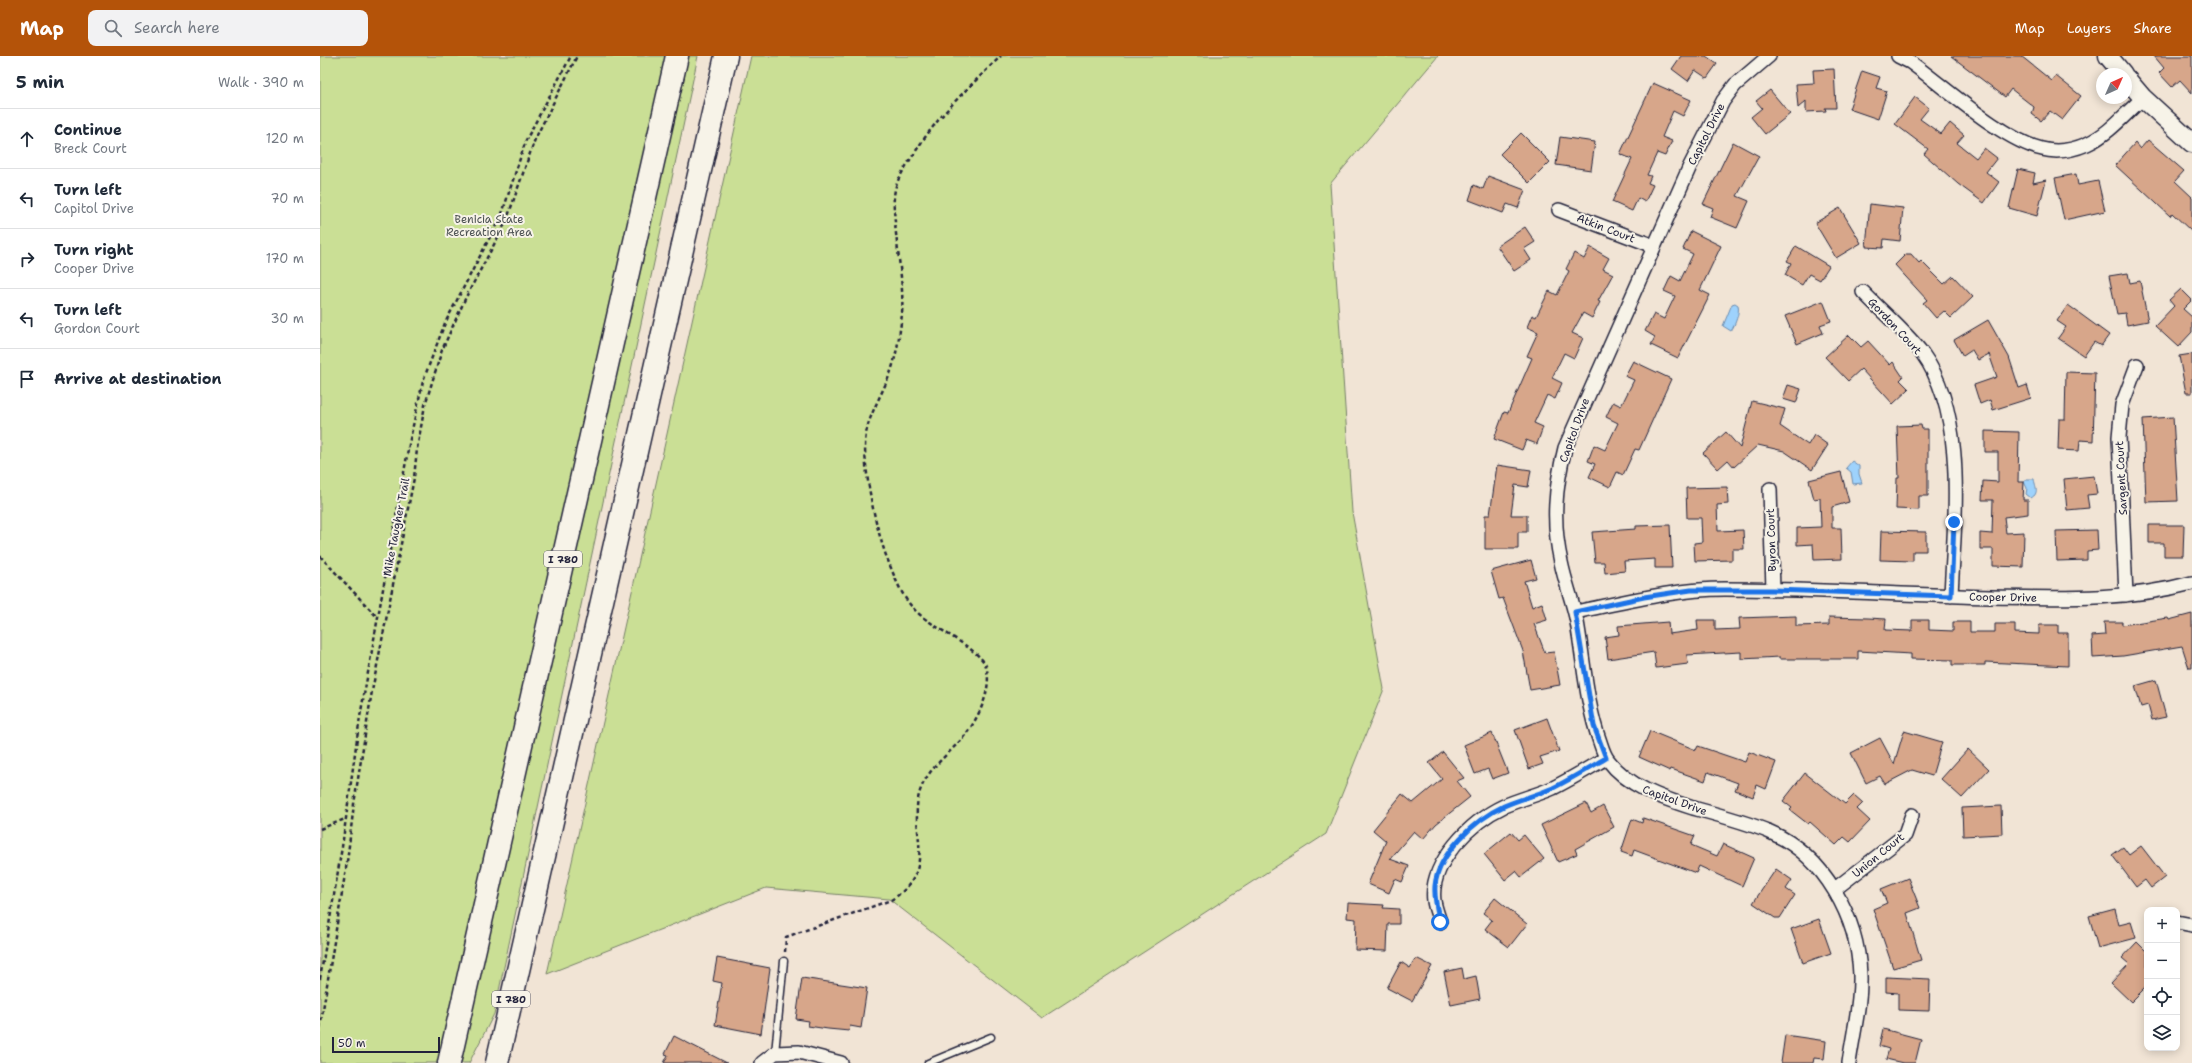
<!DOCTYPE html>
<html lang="en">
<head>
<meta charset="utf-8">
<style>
  :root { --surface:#fff; --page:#f2f2f3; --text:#1f2937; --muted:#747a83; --line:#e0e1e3; --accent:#b45309 }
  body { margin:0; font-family:"Shantell Sans",sans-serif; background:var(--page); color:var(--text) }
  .controls { position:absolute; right:12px; bottom:12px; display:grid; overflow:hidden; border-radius:8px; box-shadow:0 2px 10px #0003 }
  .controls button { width:36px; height:36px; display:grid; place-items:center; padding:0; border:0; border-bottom:1px solid var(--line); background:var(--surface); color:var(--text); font:20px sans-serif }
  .compass { position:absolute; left:1776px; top:12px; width:36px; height:36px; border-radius:50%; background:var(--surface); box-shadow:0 2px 10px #0003; rotate:45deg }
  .scale { position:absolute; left:12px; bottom:10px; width:108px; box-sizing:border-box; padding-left:4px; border:2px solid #22223b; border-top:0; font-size:11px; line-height:14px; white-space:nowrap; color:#22223b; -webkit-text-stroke:3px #f7f3e8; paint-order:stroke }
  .stop { position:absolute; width:12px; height:12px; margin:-9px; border:3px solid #1a73e8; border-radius:50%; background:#fff }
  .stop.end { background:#1a73e8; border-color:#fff; box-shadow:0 1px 4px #0008 }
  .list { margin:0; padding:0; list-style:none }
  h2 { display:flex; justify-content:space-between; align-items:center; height:52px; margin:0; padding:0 16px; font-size:17px }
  h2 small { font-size:13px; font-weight:400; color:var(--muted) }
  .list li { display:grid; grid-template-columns:26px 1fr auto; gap:12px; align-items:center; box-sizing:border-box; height:60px; padding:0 16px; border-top:1px solid var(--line) }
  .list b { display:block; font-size:15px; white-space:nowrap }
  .list p { margin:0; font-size:13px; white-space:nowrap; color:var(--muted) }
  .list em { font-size:13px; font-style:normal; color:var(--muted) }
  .icon { flex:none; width:22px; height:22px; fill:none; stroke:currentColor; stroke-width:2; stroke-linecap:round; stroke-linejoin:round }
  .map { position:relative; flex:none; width:1872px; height:1007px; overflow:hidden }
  header { display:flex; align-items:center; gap:24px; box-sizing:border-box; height:56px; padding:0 20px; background:var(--accent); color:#fff }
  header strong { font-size:19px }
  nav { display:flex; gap:22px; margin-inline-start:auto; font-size:14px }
  .search { width:280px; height:36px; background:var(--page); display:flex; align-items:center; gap:10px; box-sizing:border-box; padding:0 14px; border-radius:8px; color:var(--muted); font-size:15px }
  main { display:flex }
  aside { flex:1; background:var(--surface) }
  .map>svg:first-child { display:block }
</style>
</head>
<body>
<header>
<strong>Map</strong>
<div class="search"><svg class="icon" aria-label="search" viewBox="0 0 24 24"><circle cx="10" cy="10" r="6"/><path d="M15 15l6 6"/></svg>Search here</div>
<nav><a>Map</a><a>Layers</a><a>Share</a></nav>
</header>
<main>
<aside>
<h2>5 min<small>Walk · 390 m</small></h2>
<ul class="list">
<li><svg class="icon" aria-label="ahead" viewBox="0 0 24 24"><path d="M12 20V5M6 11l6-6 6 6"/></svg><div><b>Continue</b><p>Breck Court</p></div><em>120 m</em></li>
<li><svg class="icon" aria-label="left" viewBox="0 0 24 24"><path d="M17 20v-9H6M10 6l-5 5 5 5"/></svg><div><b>Turn left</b><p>Capitol Drive</p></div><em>70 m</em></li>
<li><svg class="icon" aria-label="right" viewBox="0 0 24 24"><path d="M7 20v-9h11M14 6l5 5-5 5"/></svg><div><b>Turn right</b><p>Cooper Drive</p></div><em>170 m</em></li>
<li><svg class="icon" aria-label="left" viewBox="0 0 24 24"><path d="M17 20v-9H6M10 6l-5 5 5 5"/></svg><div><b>Turn left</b><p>Gordon Court</p></div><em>30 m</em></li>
<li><svg class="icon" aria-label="arrive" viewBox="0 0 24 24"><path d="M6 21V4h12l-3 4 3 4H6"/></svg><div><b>Arrive at destination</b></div></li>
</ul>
</aside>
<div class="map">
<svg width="1872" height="1007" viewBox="0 0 1872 1007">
  <rect width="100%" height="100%" fill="#f1e4d5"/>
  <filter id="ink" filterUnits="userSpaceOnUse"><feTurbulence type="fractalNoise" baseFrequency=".025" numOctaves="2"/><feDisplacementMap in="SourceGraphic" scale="8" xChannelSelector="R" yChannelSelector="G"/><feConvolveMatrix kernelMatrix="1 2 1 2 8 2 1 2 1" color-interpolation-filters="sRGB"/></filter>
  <g filter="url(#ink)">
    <path fill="#cadf95" stroke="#768068" d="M0,0H378L174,958L149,1007H0Z
      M431,0H1118L1010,128L1032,456L1064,633L1006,778L722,962L569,843L446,832L227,918Z"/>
    <path fill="#9ed2fc" stroke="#6c8caf" d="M1415,247L1418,249C1420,256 1415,269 1411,275L1403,270L1412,248Z
      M1532,405L1539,410V418L1542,427L1533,428L1531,416L1526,412Z
      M1706,423H1714C1715,430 1720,437 1711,442L1706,438L1707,432L1704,426Z"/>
    <path fill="#d7a68a" stroke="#22223b" d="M1361,0H1386L1397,8L1387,22L1375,14L1368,25L1352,13Z
      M1631,0H1701L1732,25L1736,20L1761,40L1742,64L1730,55L1721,65L1712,58L1714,51L1691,33L1685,41Z
      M1834,0H1872V37L1860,24L1852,31L1839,17L1844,12Z
      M1514,13L1516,52H1505L1506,55L1486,56V45L1478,52L1476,28L1494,27L1493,14Z
      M1542,15L1560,21L1556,32L1567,35L1558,63L1529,53Z
      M1333,27L1371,44L1363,60L1353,55L1342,81L1352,85L1345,100L1337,97L1327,119L1331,120L1328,127L1333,129L1325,146L1318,142L1312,155L1292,146L1312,103L1300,98Z
      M1450,34L1470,58L1445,78L1431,61L1442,52L1436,45Z
      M1595,41L1609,52L1600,63L1621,78L1630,67L1644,79L1637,87L1656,102L1664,92L1677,102L1666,116L1679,126L1664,147L1638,128L1604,98L1608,93L1575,68Z
      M1201,77L1230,106L1209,127L1180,98Z
      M1240,81L1275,86L1271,114L1236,109Z
      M1828,84L1864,115L1855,125L1872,141V176L1852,157L1850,160L1795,109L1815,87L1820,93Z
      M1413,86L1439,100L1417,140L1429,145L1417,172L1390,161L1393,152L1383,148Z
      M1698,113L1715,117L1713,127L1726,124L1717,160L1689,152Z
      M1756,118L1758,129L1778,125L1785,155L1744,164L1735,122Z
      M1168,120L1205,134L1198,152L1187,148L1183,157L1149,144L1154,129L1163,133Z
      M1550,148L1583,152L1580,185L1564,183L1563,192L1546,191Z
      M1520,152L1541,187L1516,202L1495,167Z
      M1205,171L1215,186L1204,193L1211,204L1194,215L1177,190Z
      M1371,175L1401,190L1380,234L1390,239L1358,302L1331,289L1335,281L1325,275L1334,258L1344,263L1355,240L1344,235L1351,220L1360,225L1373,198L1363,193Z
      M1476,190L1509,210L1500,224L1489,218L1482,229L1465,219L1471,207L1467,205Z
      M1270,191L1289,202L1283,213L1293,218L1278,245L1280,246L1272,262L1263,257L1252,277L1263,282L1254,302L1244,297L1232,322L1242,327L1235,343L1227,339L1214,367L1223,371L1217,388L1206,384L1202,394L1174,383L1184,356L1188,357L1212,302L1207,300L1218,276L1207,271L1212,259L1216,261L1229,235L1237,239L1249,215L1246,213L1254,197L1264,203Z
      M1586,198H1591L1599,207L1601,205L1624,228L1633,220L1653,241L1631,262L1624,255L1616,262L1603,247L1607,244L1575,209Z
      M1808,217L1810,227L1820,225L1828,265L1807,269L1805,257L1797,258L1789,220Z
      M1861,233L1872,244L1863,253L1872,261V276L1858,291L1835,270L1854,250L1849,244Z
      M1503,245L1511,265L1500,269L1503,277L1477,288L1465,260Z
      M1748,249L1789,279L1781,290L1774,286L1764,300L1738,282L1746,271L1737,265Z
      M1668,264L1689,301L1699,332L1707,329L1711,342L1673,354L1670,344L1660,348L1654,329L1677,321L1669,298L1658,304L1652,294L1643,300L1634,284Z
      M1529,279L1541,291L1548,285L1570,309L1573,306L1583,321L1580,324L1589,333L1573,348L1541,313L1528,325L1505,301Z
      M1872,298V337H1866L1859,300Z
      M1313,305L1351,323L1319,394L1315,393L1303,419L1297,416L1290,431L1269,421L1275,408L1268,405L1274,389L1285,394L1298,367L1286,361L1293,346L1301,350L1314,324L1305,320Z
      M1746,316L1775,317L1773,385L1760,384L1759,395L1738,394L1739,363H1745Z
      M1468,329L1481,333L1476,347L1463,343Z
      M1432,345L1465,353L1460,370L1488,389L1494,379L1508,389L1492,414L1464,395L1438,389L1414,411L1408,404L1398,413L1383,397L1406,376L1420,392Z
      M1853,361L1858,445L1826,446L1823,363Z
      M1601,369L1602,373H1608V440H1599V454L1576,453L1577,422H1579L1577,370Z
      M1665,375L1699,376L1698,426H1704L1703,444H1708V458L1684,461L1686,477L1704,476L1703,511L1673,510V493H1660V477L1672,478L1673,444H1662L1663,425L1678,426V396H1665Z
      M1177,409L1211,414L1208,431L1195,429L1191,459H1207V476H1198V493H1165V459H1170Z
      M1521,416L1529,446L1512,451V472H1521L1522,503L1494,504L1493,488L1477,489V472L1501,471L1500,442L1494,443L1489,424Z
      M1774,420L1777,438L1767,439L1769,452L1747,454L1744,423Z
      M1407,431L1408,448L1397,449L1398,475L1423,474L1424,493H1412V504L1375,505L1374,487L1382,486L1381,462H1367L1366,432Z
      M1350,469L1352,512H1335V503L1304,505L1305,515L1285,517L1284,506H1275L1272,476L1316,473V470Z
      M1829,469H1864L1863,500H1844V487H1829Z
      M1777,474L1778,494L1767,495V504L1737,505L1736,475Z
      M1561,475L1606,476V495H1593V505L1560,504Z
      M1211,504L1216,522L1204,525L1212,551L1222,547L1227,564L1214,568L1225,597L1234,596L1240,629L1210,634L1203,595L1183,542L1179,543L1171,515Z
      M1872,558V612H1869L1862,590L1803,600L1773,602L1772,580L1785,579L1784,566H1802V569L1848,562L1849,564Z
      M1476,560V570L1509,569V561L1548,562L1566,563L1565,574L1592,575V564H1609V574L1633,575V566H1650V576H1675V568H1695V577L1719,578V569H1738V577H1748V610L1665,606V609H1632V604L1591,603V598L1538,595V603H1460V601L1421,603V596L1367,599L1368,608L1336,612L1334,596L1288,603L1285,581L1299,579L1298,570L1348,566L1349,578L1378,574L1377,564H1395V574L1420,573L1419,562Z
      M1836,624L1846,661L1832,664L1828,649L1821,651L1815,630Z
      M1227,662L1239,695L1220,701L1223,708L1209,713L1195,674Z
      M1330,675L1376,694L1378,690L1425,706L1429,696L1456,706L1446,733L1437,729L1433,741L1415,734L1418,727L1388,716L1385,725L1351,713L1350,715L1319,701Z
      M1584,675L1622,686L1612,720L1592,714L1565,728L1560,720L1546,727L1531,697L1560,682L1574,708Z
      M1172,677L1188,717L1172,723L1168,713L1155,718L1144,689Z
      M1648,693L1669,713L1642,742L1621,723Z
      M1123,696L1144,722L1137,725L1150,741L1116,768L1103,783L1094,775L1070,803L1089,810L1082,826L1075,823L1069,837L1048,828L1066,785L1053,774L1082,738L1093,747L1122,723L1109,707Z
      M1485,717L1525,748L1534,739L1543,747L1537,753L1550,765L1530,786L1524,781L1516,789L1490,766L1488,768L1470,754L1472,752L1463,745Z
      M1266,747L1271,757L1283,750L1294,771L1255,793L1257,798L1238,806L1221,769Z
      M1681,750L1682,778L1643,780L1642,752Z
      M1323,762L1375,780L1371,789L1397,800L1403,788L1434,802L1422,830L1379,810L1376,817L1314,794L1312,800L1301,796L1312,763L1322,767Z
      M1191,776L1198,784L1204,779L1224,803L1201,821L1196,815L1185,824L1164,798Z
      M1821,790L1845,821L1831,832L1825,824L1816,831L1792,799L1803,791L1809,799Z
      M1456,813L1472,824L1466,833L1475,839L1460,862H1455L1433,847Z
      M1588,822L1600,852L1587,857L1601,904L1573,912L1553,853L1567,847L1561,833Z
      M1175,842L1207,868L1189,891L1165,873L1172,864L1163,857Z
      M1028,847L1064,849L1063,852L1079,853V868H1068L1067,895L1035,894L1036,863L1027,862Z
      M1795,853L1799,869L1811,866L1816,882L1778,892L1769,860Z
      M1499,863L1511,897L1483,907L1471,873Z
      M1817,886L1827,896V930L1811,946L1791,927L1809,908L1802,902Z
      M397,902L450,912L441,978L395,969L402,927L393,925Z
      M1096,902L1112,910L1092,945L1067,932L1081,906L1090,912Z
      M1142,912L1144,923L1156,920L1160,943L1131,949L1124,916Z
      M1566,921L1610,923L1609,955L1578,954V937L1566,936Z
      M482,922L547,932L541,972L530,970L529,975L508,973L488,970L489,965L476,963Z
      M1563,973L1601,983L1595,1007H1583L1566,1003L1569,993L1559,990Z
      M1465,979L1506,985L1504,1003L1494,1002L1493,1007H1461Z
      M354,980L407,1007H344L348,999L345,998Z"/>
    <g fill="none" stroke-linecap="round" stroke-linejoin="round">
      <defs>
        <path id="lane" d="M455,997L464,905
          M608,1007L671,981"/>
        <path id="street" d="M1449,0L1415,29L1403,45L1370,110L1245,392C1235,432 1232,466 1241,506C1245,526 1253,546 1257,566C1264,606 1266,647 1280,686C1282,692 1284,699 1288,704C1308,731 1342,742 1373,752C1399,759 1426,766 1450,776C1505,800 1538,862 1540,919C1541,948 1533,978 1529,1007
          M1578,0L1590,6C1625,31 1682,84 1722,93C1737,97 1753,94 1767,88C1789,78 1805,58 1823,42
          M1239,154L1334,190
          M1543,236C1561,255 1586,276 1602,297C1648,360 1634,465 1631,540
          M1450,433L1453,534
          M1806,539L1799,381L1802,349L1817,309
          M1255,556C1305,546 1354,533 1405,533C1494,533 1582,539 1671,541C1738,542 1806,545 1872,527
          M1515,833L1585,779L1592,759
          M1120,866C1118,859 1115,852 1114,845C1109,806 1152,765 1184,750C1200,743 1217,739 1233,732C1251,723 1269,712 1286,702
          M1857,866L1872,869
          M442,1007L455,997L479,996L521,1007"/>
        <path id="secondary" d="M1788,0L1803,18
          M1806,22L1823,42L1872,87"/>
        <path id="highway" d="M129,1007L357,0
          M177,1007L406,0"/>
      </defs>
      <use href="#lane" stroke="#22223b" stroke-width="9"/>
      <use href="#street" stroke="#22223b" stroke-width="16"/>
      <use href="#secondary" stroke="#22223b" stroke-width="21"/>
      <use href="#highway" stroke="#22223b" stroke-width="25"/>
      <path stroke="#22223b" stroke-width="2.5" stroke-dasharray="4 3" stroke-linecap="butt" d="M0,500L58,562
        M0,773L25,763
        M465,896L466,881L571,844C623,812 584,770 602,730C612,708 632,696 646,678C659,661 673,632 666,610C659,592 610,571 594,553C582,541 575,522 569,507C557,479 541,408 546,378C549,358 564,335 571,315C577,298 580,276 582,258C584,227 577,196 575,166C574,153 572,140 577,127C581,117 588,107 594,98C617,60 649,31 681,0
        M0,923L22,791L40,661L90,383L103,325L125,267L182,158L206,84L251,0
        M0,972L27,806L34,748L52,635L94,422L97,393L105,349L122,294L146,241L186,166L215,83L257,0"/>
      <use href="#lane" stroke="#f7f3e8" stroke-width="6"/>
      <use href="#street" stroke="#f7f3e8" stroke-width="13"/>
      <use href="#secondary" stroke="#f7f3e8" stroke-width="18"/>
      <use href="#highway" stroke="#f7f3e8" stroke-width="22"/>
    </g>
  </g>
  <g fill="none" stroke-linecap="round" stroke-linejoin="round" filter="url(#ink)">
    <path stroke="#1a73e8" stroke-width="5" d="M1120,866C1117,853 1114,843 1115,830C1118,797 1156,763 1184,750C1200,743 1217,739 1233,732C1251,723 1269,712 1286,702L1274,670L1255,556L1324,541L1371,534H1453L1631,540L1634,466"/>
  </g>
  <g text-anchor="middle" stroke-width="4" stroke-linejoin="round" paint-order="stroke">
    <g fill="#f7f3e8" stroke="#62616f" stroke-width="1">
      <rect x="224" y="495" width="38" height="16" rx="3"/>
      <rect x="172" y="935" width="38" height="16" rx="3"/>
    </g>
    <g font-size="10" font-weight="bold" fill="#22223b">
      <text x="243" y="507">I 780</text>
      <text x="191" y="947">I 780</text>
    </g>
    <g font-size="11" fill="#22223b" stroke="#f7f3e8">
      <text transform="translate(1386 78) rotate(-63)" y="4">Capitol Drive</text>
      <text transform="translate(1286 172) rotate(21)" y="4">Atkin Court</text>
      <text transform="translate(1575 270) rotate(47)" y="4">Gordon Court</text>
      <text transform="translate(1254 374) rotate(-70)" y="4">Capitol Drive</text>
      <text transform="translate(1801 422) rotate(-93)" y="4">Sargent Court</text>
      <text transform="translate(76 471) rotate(-79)" y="4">Mike Taugher Trail</text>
      <text transform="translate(1451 484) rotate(-92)" y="4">Byron Court</text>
      <text transform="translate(1683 541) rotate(1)" y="4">Cooper Drive</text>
      <text transform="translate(1355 744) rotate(20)" y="4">Capitol Drive</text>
      <text transform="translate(1558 799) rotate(-39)" y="4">Union Court</text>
    </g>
    <g font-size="11" fill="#4c5152" stroke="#f7f3e8">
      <text x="169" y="167">Benicia State<tspan x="169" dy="13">Recreation Area</tspan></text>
    </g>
  </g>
</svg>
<div class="controls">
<button>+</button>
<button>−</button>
<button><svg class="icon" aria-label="locate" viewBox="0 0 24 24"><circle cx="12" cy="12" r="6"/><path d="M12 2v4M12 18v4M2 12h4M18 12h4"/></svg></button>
<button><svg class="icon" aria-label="layers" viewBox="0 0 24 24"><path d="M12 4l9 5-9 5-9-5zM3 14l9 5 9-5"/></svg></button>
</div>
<svg class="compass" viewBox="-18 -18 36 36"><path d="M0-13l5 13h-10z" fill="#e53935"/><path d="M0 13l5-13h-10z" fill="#747a83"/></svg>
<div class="scale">50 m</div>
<div class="stop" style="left:1120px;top:866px"></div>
<div class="stop end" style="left:1634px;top:466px"></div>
</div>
</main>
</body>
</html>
